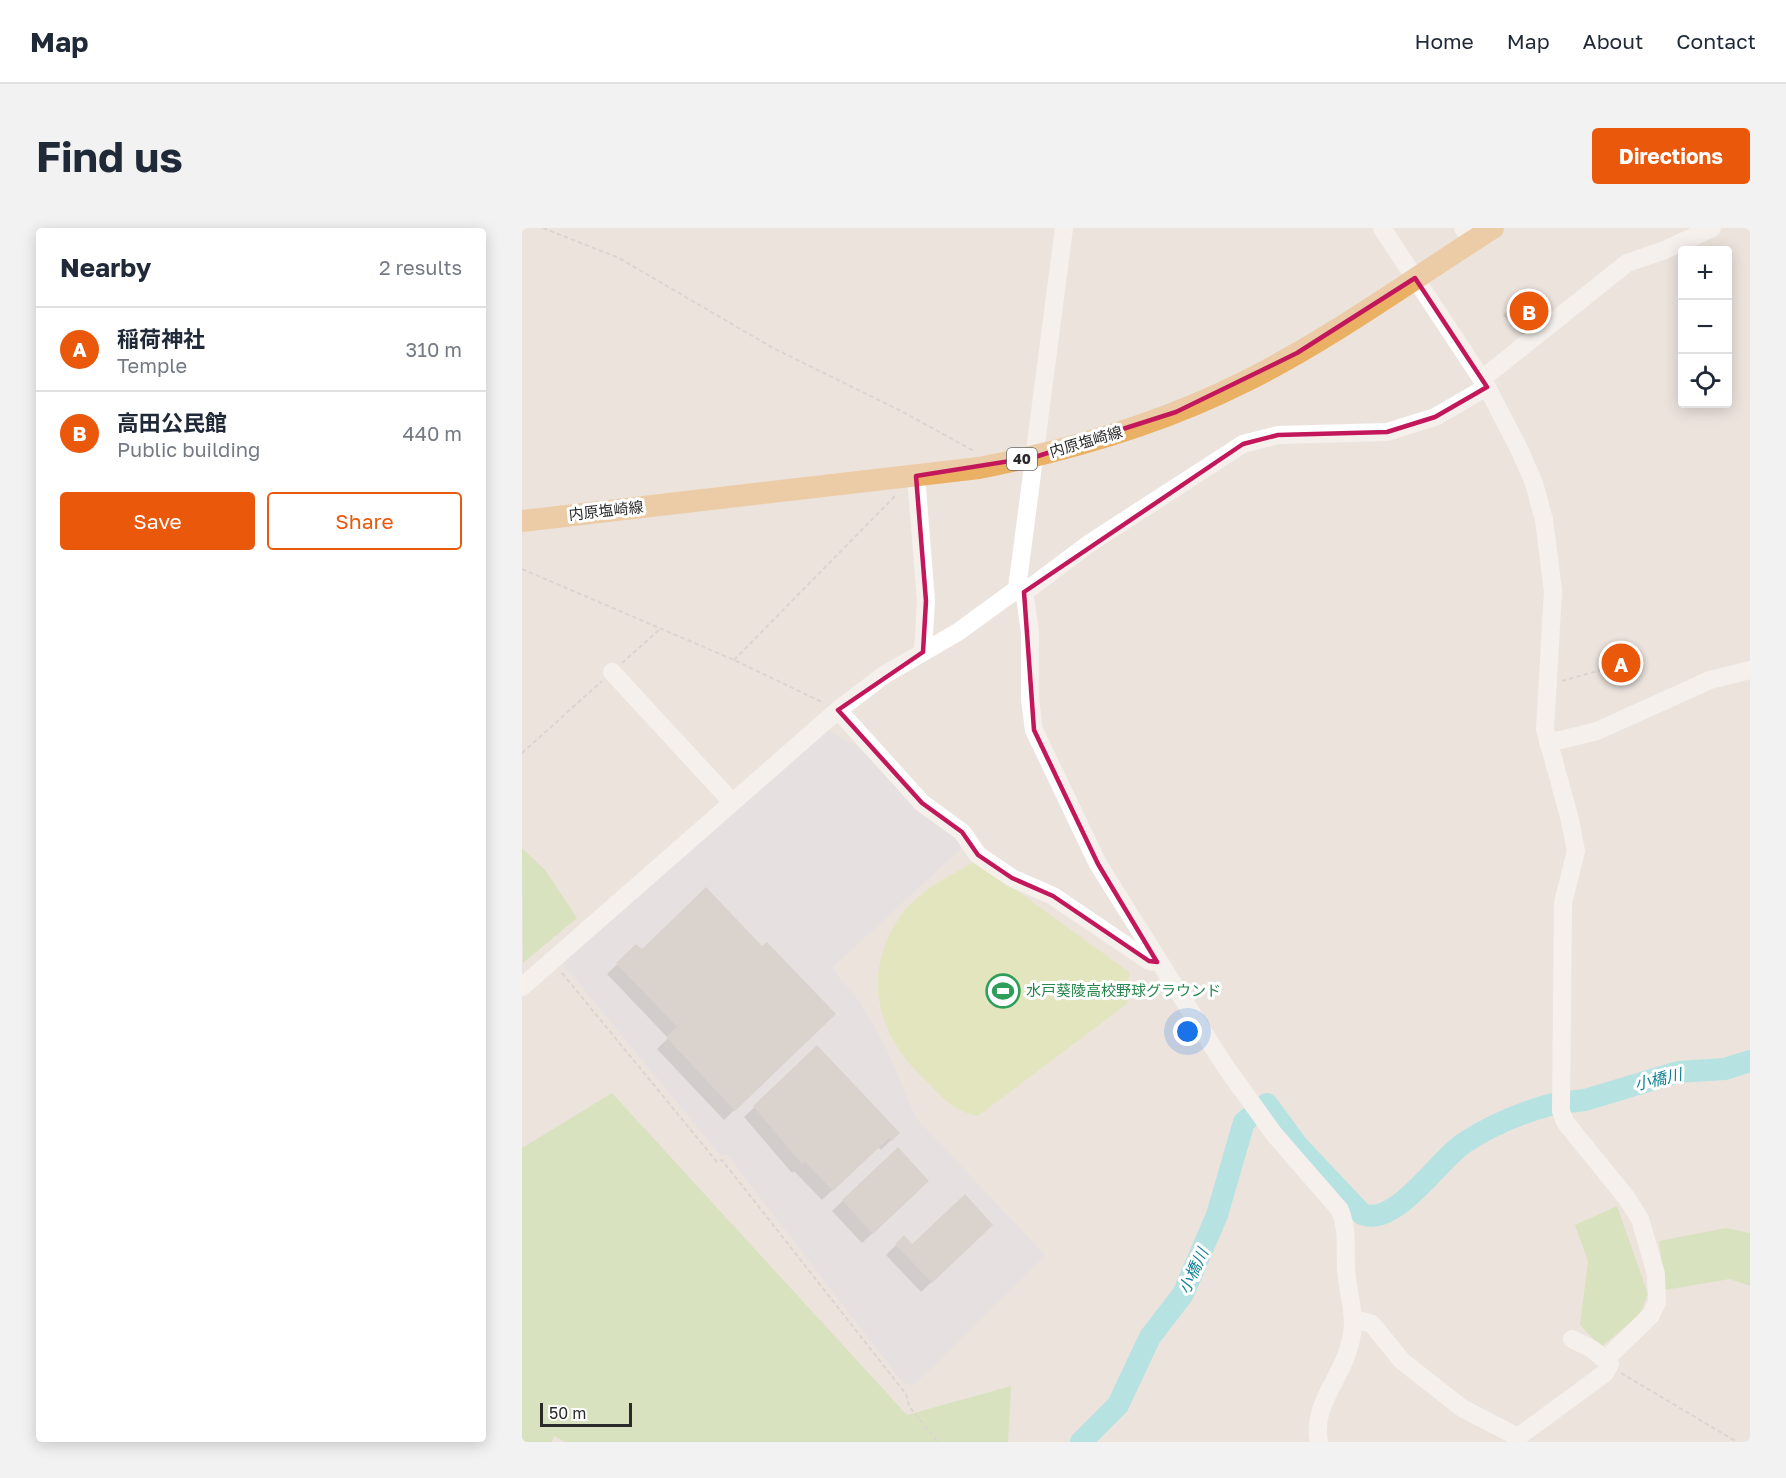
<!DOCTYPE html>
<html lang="en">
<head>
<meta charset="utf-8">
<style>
  :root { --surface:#fff; --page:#f2f2f3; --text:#1f2937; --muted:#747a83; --line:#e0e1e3; --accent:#ea580c }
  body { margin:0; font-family:"Golos Text","Noto Sans JP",sans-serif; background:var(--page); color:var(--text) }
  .controls { position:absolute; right:18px; top:18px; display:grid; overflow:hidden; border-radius:6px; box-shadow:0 3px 15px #0003 }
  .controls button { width:54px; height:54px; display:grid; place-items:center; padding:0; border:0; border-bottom:2px solid var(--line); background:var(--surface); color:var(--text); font:30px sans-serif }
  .scale { position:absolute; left:18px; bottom:15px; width:92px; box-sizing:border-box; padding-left:6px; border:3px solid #2a2a2a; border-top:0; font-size:16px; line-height:21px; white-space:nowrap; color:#2a2a2a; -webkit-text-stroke:4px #fff; paint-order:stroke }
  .you { position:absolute; left:666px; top:804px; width:21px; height:21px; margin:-15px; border:4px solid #fff; border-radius:50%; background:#1a73e8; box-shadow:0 0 0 9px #1a73e833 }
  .badge { display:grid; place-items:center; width:39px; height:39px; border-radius:50%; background:var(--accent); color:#fff; font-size:20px; font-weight:700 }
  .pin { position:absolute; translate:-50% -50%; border:3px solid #fff; box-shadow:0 2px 6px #0006 }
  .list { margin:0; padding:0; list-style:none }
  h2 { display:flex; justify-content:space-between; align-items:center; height:78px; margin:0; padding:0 24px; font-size:26px }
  h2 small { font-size:20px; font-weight:400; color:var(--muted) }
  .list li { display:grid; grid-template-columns:39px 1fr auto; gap:18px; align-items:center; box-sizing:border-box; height:84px; padding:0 24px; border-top:2px solid var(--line) }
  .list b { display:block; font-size:22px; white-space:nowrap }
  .list p { margin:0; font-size:20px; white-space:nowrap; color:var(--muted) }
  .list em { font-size:20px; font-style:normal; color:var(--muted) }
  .actions { display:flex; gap:12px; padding:18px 24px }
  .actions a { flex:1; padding:14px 0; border:2px solid var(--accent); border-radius:6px; text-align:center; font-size:21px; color:var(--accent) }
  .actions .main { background:var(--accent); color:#fff }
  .icon { flex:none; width:33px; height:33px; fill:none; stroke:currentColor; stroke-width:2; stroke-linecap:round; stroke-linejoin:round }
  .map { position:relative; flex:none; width:1228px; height:1214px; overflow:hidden; border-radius:6px }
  header { display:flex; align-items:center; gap:36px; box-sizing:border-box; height:84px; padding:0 30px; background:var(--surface); border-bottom:2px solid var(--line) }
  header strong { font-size:28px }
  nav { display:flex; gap:33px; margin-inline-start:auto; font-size:21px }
  .intro { display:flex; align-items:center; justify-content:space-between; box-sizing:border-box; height:144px; padding:0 36px }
  h1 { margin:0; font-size:42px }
  .button { padding:15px 27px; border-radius:6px; background:var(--accent); color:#fff; font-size:21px; font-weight:700 }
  main { display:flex; gap:36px; padding:0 36px }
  aside { flex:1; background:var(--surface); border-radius:6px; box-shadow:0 3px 15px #0003 }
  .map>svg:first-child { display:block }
</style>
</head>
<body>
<header>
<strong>Map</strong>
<nav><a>Home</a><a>Map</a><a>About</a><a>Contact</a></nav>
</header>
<div class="intro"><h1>Find us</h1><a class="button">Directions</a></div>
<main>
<aside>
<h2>Nearby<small>2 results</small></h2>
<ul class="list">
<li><span class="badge">A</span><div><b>稲荷神社</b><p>Temple</p></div><em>310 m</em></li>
<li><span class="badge">B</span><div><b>高田公民館</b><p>Public building</p></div><em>440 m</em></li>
</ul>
<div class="actions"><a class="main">Save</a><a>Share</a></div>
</aside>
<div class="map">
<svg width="1228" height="1214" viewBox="0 0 1228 1214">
  <rect width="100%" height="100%" fill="#ece3dd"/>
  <path fill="#dedde5" d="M302,500L343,522L430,605L441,619L310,740L338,774L363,817L394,890L523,1027L392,1157L381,1155L205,927L199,928L43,739L41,732Z"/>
  <path fill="#c0e09c" d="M0,620L23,642L55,690L1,735Z
    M90,865L385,1187L489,1158L486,1214H43L32,1208L30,1214H0V920Z
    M1095,978L1126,1066L1117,1087L1079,1119L1058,1097L1066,1033L1053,997Z
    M1204,1000L1228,1005V1058L1208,1051L1143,1062L1137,1013Z"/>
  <path fill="#d5e798" d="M454,633L607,744L605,776L456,888C430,884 416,864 398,847C352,801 340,741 380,686C398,662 429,647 454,633Z"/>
  <path fill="#0003" d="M1003,65L1025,87L1003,109L981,87Z
    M114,718L119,723L240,720L312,786L202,892L135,821L146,810L85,746Z
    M295,819L376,905L359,922L356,919L300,972L272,943L270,945L222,889Z
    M376,921L395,963L340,1015L310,983Z
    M459,1007L399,1064L364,1027L382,1009L390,1018Z"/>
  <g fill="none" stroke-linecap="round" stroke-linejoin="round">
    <path stroke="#75e1e9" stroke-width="22" d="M1046,874L1063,872L1156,844L1203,841L1228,833
      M743,878L745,876L775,917L840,986C873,1000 916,932 942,915C968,898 1001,884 1031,876
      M559,1214L596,1177L628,1109L661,1066L695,987L722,894L732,886"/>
  </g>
  <path fill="#c4bdba" d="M1003,63L1027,87L1011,103L987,79Z
    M184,659L240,718L245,714L314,786L213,883L144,809L155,799L94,735L114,716L120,721Z
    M295,817L378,905L370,913L367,910L311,963L283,934L280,936L231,878Z
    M376,919L407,953L351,1006L320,972Z
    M443,966L471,997L410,1055L373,1016L382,1007L390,1016Z"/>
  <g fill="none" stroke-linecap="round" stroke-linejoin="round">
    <path stroke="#c3c3c3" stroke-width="2" stroke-dasharray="4.5 3" stroke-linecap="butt" d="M21,0L97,30L251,120L381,184L452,223
      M0,341L212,432L302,475
      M212,432L373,268
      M100,435L138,401
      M1040,453L1089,439
      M0,525L80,453
      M40,745L195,934L200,932L384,1166L387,1178L416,1214
      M1099,1145L1215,1214"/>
    <path stroke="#fff" stroke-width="18" d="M860,0L965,159L998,223L1012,255L1022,292L1031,363L1023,501L1048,592L1054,623L1041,675L1039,883L1043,894L1104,969L1118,991L1134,1046L1135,1074L1129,1087L1084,1131
      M941,0L950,13
      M960,151L1105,35L1143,22L1190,0
      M394,248L404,373L401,424
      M495,361L503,369L508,404V471L512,502L576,636L701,835L752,906L818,982C826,1002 823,1020 824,1041C827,1077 838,1091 824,1128C813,1158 790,1181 797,1214
      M495,361L508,360L568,315L721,216L756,207L865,204L913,189L965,159
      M90,444L210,574
      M316,482L400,575L440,604L456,627L490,650L531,668L627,733L635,734
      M1026,515L1075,503L1188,452L1228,442
      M0,759L316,482L362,447L436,404L495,361L542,0
      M833,1091L850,1096L880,1133L940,1180L996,1209L1083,1145L1088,1136L1070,1121L1050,1111"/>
    <path stroke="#eab064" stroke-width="22" d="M0,293L457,240C549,222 639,196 724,153C810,110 889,52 971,0"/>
  </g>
  <path d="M0 0H1228V1214H0ZM893,50L965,159L913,189L865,204L756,207L721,216L502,364L512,502L576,636L635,734L627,733L531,668L490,650L456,627L440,604L400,575L316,482L401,424L404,373L394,248L513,229L654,184L775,125Z" fill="#ece3dd" fill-opacity=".55" fill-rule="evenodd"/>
  <path fill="none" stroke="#c2185b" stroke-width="4.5" stroke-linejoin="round" d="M893,50L965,159L913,189L865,204L756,207L721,216L502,364L512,502L576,636L635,734L627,733L531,668L490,650L456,627L440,604L400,575L316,482L401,424L404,373L394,248L513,229L654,184L775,125Z"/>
  <defs>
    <symbol id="stadium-ring" viewBox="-11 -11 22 22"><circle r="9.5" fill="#fff" stroke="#2e9e5b" stroke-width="1.5"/><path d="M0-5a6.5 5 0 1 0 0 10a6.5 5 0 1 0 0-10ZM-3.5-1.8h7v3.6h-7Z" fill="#2e9e5b"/></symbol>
  </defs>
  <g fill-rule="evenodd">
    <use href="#stadium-ring" x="462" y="744" width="38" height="38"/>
  </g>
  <g text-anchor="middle" stroke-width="6" stroke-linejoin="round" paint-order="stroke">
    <rect fill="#fff" stroke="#6a6a6a" stroke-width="1.5" x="485" y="220" width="30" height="22" rx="4.5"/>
    <g font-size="14" font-weight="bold" fill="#2a2a2a">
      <text x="500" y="236">40</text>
    </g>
    <g font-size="15" fill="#2a2a2a" stroke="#fff">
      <text transform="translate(564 214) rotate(-16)" y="5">内原塩崎線</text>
      <text transform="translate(84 283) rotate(-6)" y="5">内原塩崎線</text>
    </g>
    <g font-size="15" fill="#27864d" stroke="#fff" text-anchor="start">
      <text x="504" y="768">水戸葵陵高校野球グラウンド</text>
    </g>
    <g font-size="16" font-style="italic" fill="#138295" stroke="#fff">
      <text transform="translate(1136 851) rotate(-13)" y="6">小橋川</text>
      <text transform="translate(671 1043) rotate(-65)" y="6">小橋川</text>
    </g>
  </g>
</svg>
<div class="controls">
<button>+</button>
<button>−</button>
<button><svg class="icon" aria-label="locate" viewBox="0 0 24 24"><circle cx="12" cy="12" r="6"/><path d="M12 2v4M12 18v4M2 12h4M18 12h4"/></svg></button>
</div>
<div class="scale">50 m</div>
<div class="you"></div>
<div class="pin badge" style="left:1099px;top:435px">A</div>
<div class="pin badge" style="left:1007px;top:83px">B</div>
</div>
</main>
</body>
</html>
